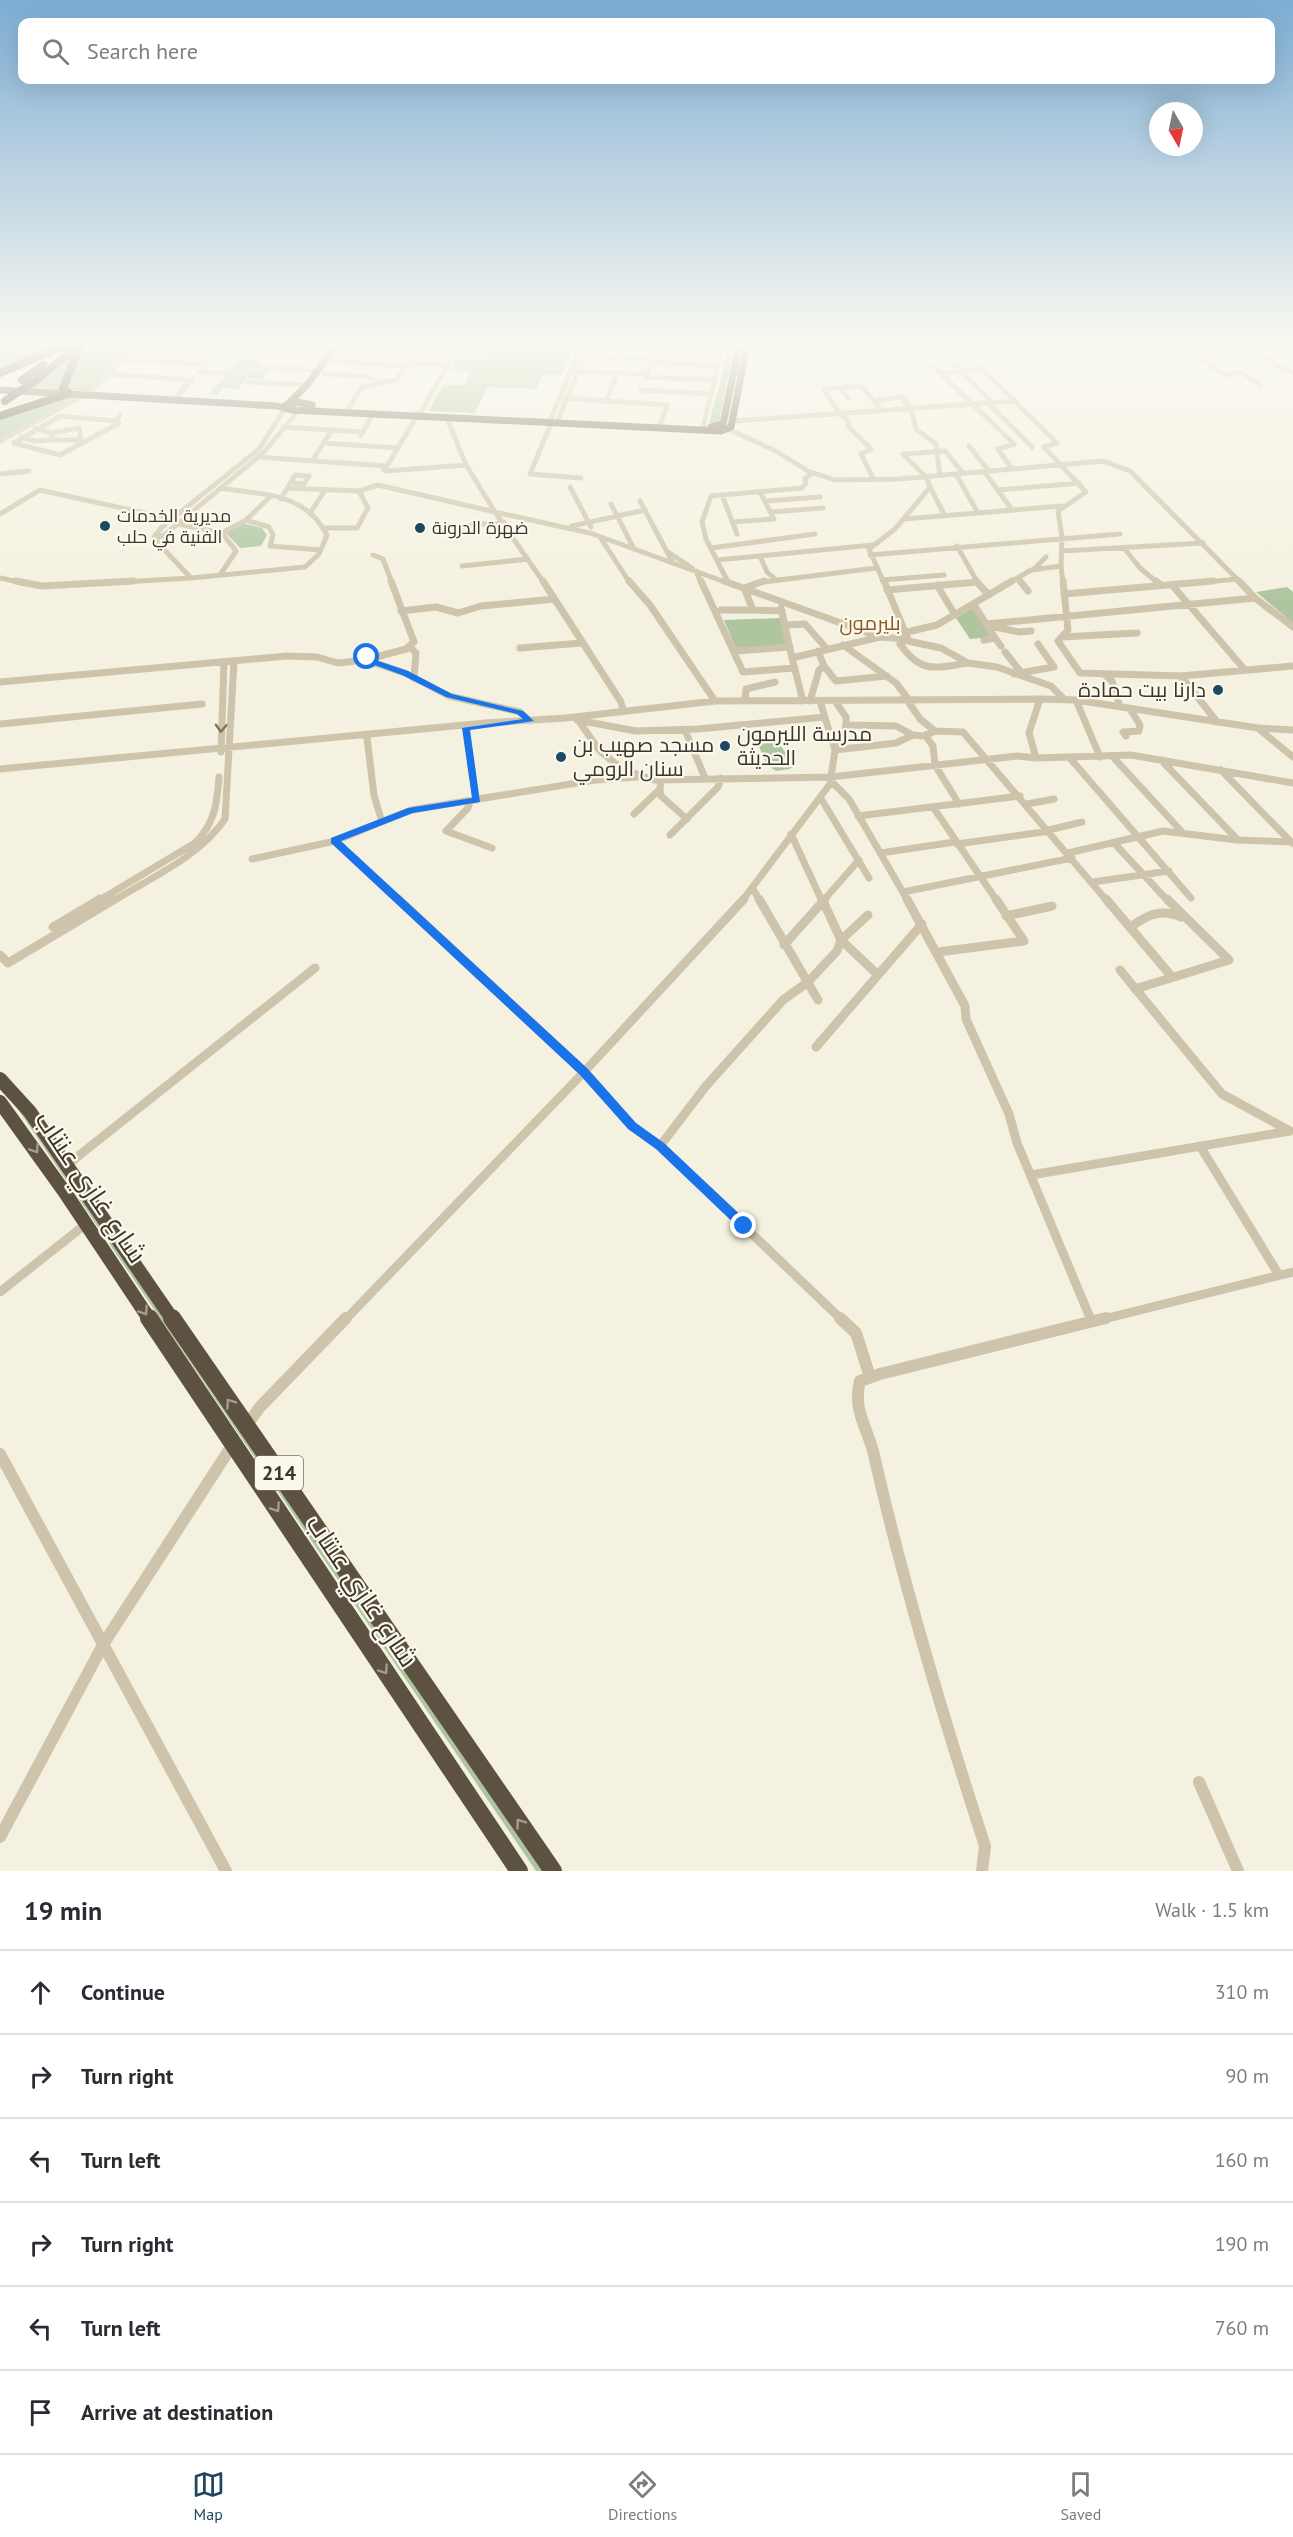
<!DOCTYPE html>
<html lang="en">
<head>
<meta charset="utf-8">
<style>
  :root { --surface:#fff; --page:#f2f2f3; --text:#2b2b33; --muted:#7c7c81; --line:#e1e1e2; --accent:#1d4960 }
  body { margin:0; font-family:"PT Sans",Cairo,sans-serif; background:var(--page); color:var(--text) }
  .compass { position:absolute; left:1149px; top:102px; width:54px; height:54px; border-radius:50%; background:var(--surface); box-shadow:0 6px 24px #0002; rotate:171deg }
  .stop { position:absolute; width:18px; height:18px; margin:-14px; border:4px solid #1a73e8; border-radius:50%; background:#fff }
  .stop.end { background:#1a73e8; border-color:#fff; box-shadow:0 2px 6px #0008 }
  .list { margin:0; padding:0; list-style:none }
  h2 { display:flex; justify-content:space-between; align-items:center; height:78px; margin:0; padding:0 24px; font-size:26px }
  h2 small { font-size:20px; font-weight:400; color:var(--muted) }
  .list li { display:grid; grid-template-columns:39px 1fr auto; gap:18px; align-items:center; box-sizing:border-box; height:84px; padding:0 24px; border-top:2px solid var(--line) }
  .list b { display:block; font-size:22px; white-space:nowrap }
  .list em { font-size:20px; font-style:normal; color:var(--muted) }
  .icon { flex:none; width:33px; height:33px; fill:none; stroke:currentColor; stroke-width:2; stroke-linecap:round; stroke-linejoin:round }
  .map { position:relative; flex:none; width:1293px; height:1871px; overflow:hidden }
  .search { position:absolute; background:var(--surface); box-shadow:0 6px 24px #0002; left:18px; right:18px; top:18px; height:66px; display:flex; align-items:center; gap:15px; box-sizing:border-box; padding:0 21px; border-radius:12px; color:var(--muted); font-size:22px }
  .sheet { height:582px; background:var(--surface) }
  nav { display:flex; justify-content:space-around; align-items:center; box-sizing:border-box; height:84px; border-top:2px solid var(--line); background:var(--surface); font-size:16px; color:var(--muted) }
  nav a { display:grid; justify-items:center; gap:3px }
  nav .on { color:var(--accent) }
  .map>svg:first-child { display:block }
</style>
</head>
<body>
<div class="map">
<svg width="1293" height="1871" viewBox="0 0 1293 1871">
  <rect width="100%" height="100%" fill="#f4f1e0"/>
  <path fill="#aec59f" d="M13,341H66L0,371L1,351Z
    M727,341H735L719,423L712,425L709,423L724,368Z
    M490,342L574,346L562,375H542L536,389L487,387L475,413L429,411L443,385H464L471,372L450,370L456,359L480,360Z
    M87,347L130,349L88,391L69,390L67,388L81,354Z
    M245,353H251L247,360H261L253,370L268,371L262,379L247,378L238,389L223,388L217,395L209,394Z
    M74,355L58,390L31,387Z
    M65,396L78,397L0,441V418Z
    M238,522L262,528L267,535L261,546L240,548L225,532Z
    M1287,587L1293,592V623L1256,592Z
    M972,608L992,637L970,639L956,618Z
    M781,618L787,645L736,649L724,620Z
    M778,742L794,765L790,769L776,771L767,765L758,744Z
    M11,1099H15L543,1871H536Z"/>
  <g fill="none" stroke-linecap="round" stroke-linejoin="round">
    <path stroke="#cec4ab" stroke-width="5" d="M501,341L582,345
      M137,346L328,355
      M343,348L414,352
      M0,349L9,341
      M260,352L269,341
      M1022,353L1016,342L1026,341
      M297,354L307,341
      M584,356L651,359
      M619,357L625,341
      M1199,358L1180,344L1213,341L1228,352
      M123,360L205,364
      M332,361L406,366
      M650,362L718,366
      M408,363L447,365
      M955,365L992,402
      M933,366L1014,444L998,449L1012,469
      M202,369L226,341
      M572,371L617,373
      M199,372L239,374L259,367L318,370
      M941,373L982,369L1057,443L1044,447L1086,492L1058,511L1062,537L1061,566L1031,570L1009,583
      M108,374L192,380
      M324,374L364,376L382,382
      M646,377L714,380
      M248,382L307,385
      M1260,385L1242,372L1225,375L1199,358L1224,352L1256,350L1274,364L1293,373
      M840,388L848,398
      M641,390L711,394
      M90,392L139,343
      M175,398L193,378
      M565,398L606,401L617,373L647,374L657,341
      M606,401L667,405L660,425
      M875,401L901,397L911,408L916,429L936,444L940,475
      M988,403L1032,447
      M285,408L259,449L162,527L154,537L163,536L263,453L300,409
      M349,408L362,387L396,380L421,341
      M421,412L461,341
      M446,416L466,465L495,512L590,533L728,583
      M117,421L60,416L14,443L60,455L119,423L117,419L120,415
      M550,421L583,341
      M552,421L530,474L581,478
      M732,421L1016,401
      M557,422L591,341
      M721,426L776,451L808,471L835,480L899,479L1103,461L1130,471L1241,583
      M283,427L362,432
      M703,427L724,341
      M35,428L52,433
      M79,428L81,440H51L52,433Z
      M361,435L374,412
      M21,437L35,441L51,440
      M0,441L82,396
      M323,443L398,448
      M969,446L989,471
      M903,454L945,451L963,473
      M257,457L387,466L418,414
      M312,461L332,430
      M383,469L386,471L466,465
      M984,471L1012,510
      M0,474L29,471
      M956,474L978,513
      M874,480L861,454L871,449L848,426V421L837,410L824,389L862,386L881,410
      M570,487L591,527
      M930,487L945,516
      M287,488L359,491
      M998,490L1079,483
      M722,495L737,534
      M270,497L246,520L269,527L273,535L270,546L321,550
      M281,499L295,475L309,476L304,484L295,483
      M640,501L673,563
      M765,501L820,497
      M611,504L634,549
      M311,512L325,490
      M771,512L823,508
      M0,514L40,490L172,519
      M904,519L1062,506
      M732,522L774,519L760,492
      M178,524L222,533
      M572,526L645,510
      M323,528H357L368,508L359,491L378,485L495,512L544,583
      M441,528L504,522
      M600,537L630,583
      M957,546L978,583
      M711,548L815,534
      M1124,548L1140,568L1158,583
      M1062,551L1203,543
      M668,552L692,568
      M373,555L383,559L392,583
      M870,555L1120,534
      M760,556L767,572L776,580
      M717,560L873,545
      M462,566L528,559
      M1061,566L1063,583
      M1034,569L1046,557
      M696,571L701,583
      M220,575L236,551L222,533L246,520
      M0,578L24,583
      M191,578L305,567L319,554L327,535C305,492 263,495 220,488
      M1018,578L1022,583
      M882,580L944,575
      M728,582L706,539L702,522L711,496L802,488L806,483L805,478L813,473
      M105,583L191,578L158,543L156,537
      M755,583L876,568
      M884,583L869,549L895,529L930,487L926,477L903,454
      M970,583L977,582
      M1195,583L1237,579"/>
    <path stroke="#cec4ab" stroke-width="7" d="M16,581L42,586L133,581
      M543,581L621,702L623,710
      M629,581L650,605L715,701
      M701,581L743,672L795,668
      M724,581L880,637
      M764,581L744,588L753,610L782,611
      M976,581L989,595
      M1020,581L1028,591
      M1063,581L1068,630L1058,641L1080,673L1181,676L1293,666
      M1156,581L1161,585
      M1239,581L1255,598L1293,627
      M937,585L955,615
      M1172,585L1245,670
      M887,590L977,582
      M1064,594L1213,581
      M974,605L995,638L984,640
      M781,608L792,658
      M721,610H753
      M401,611L436,607L458,613L481,606L554,599
      M987,624L1255,598
      M785,625L805,624L827,649
      M990,626L1019,632L1031,631
      M907,632L937,625L1012,581
      M1062,637L1137,633
      M995,638L1001,646
      M903,640L941,648L968,663L997,667L1051,686L1065,700
      M904,641L900,644C921,674 935,668 968,663
      M843,645L896,683L909,700
      M410,647L416,653L414,678
      M520,648L582,643
      M735,651L790,647
      M1005,652L1020,671
      M365,660L406,649L414,642L391,581
      M824,666L836,681L887,676
      M1014,674L1054,667L1038,644
      M1104,674L1112,681L1120,707
      M1181,676L1217,722
      M0,682L287,656L317,657L338,663L365,660L405,673L449,696L520,712L530,721
      M1040,699L1029,733L1036,758L1131,755L1293,783
      M745,700L746,689L775,682
      M907,700L920,719L935,731
      M1076,700L1100,757
      M803,701L792,658L880,637L908,639L884,581
      M810,701L819,670L824,666L818,651
      M835,701L846,717V725
      M577,720L636,731L698,729L825,717
      M578,720L600,751L622,769L654,780L831,777L1017,756L1036,758
      M0,724L202,704
      M466,728L476,800
      M1259,729L1293,757
      M685,730L705,778
      M925,735L933,746L935,765L959,804
      M1126,736L1123,732L1139,731L1140,725L1130,709
      M367,738L374,795L382,822
      M835,750L896,743L913,735L923,736L936,731L963,732L1107,901
      M835,750L843,738L846,725L896,726L913,735
      M221,752L224,662
      M1069,757L1191,898
      M1113,757L1183,833
      M1161,760L1237,839
      M0,769L485,723L566,718L715,701L1040,699L1076,700L1258,728L1293,730
      M1221,770L1292,843
      M831,781L849,799L908,901
      M660,789L661,796L687,819
      M820,797L869,878
      M470,802L468,808L446,831L492,848
      M1027,804L1054,799
      M933,807L997,901
      M634,814L660,789L661,780
      M858,816L1020,796
      M1049,830L1082,822
      M791,834L822,901
      M670,835L718,787L721,778
      M335,841L399,901
      M1114,843L1168,901
      M957,844L1050,831
      M880,853L955,842
      M1068,853L1163,831L1237,840L1293,842
      M252,859L335,841L411,810L595,780L638,777
      M1093,882L1169,871
      M753,889L760,901
      M903,892L1072,858
      M98,901L195,843C215,823 217,804 219,777
      M113,901C152,877 199,857 225,819L234,662
      M742,901L830,784L835,750L820,701
      M823,901L859,860"/>
    <path stroke="#cec4ab" stroke-width="9" d="M398,899L584,1072L632,1126L660,1146L842,1320
      M759,899L818,1000
      M822,899L841,940L877,974
      M907,899L965,1006L966,1019L1009,1114L1017,1143L1091,1320
      M1106,899L1172,977
      M1006,916L1052,906
      M53,927L100,899
      M1130,927C1148,915 1160,908 1181,917
      M784,945L825,899
      M938,952L1024,941L996,899
      M0,955L8,963L115,899
      M1120,970L1222,1094L1290,1131
      M1135,989L1229,960L1167,899
      M816,1047L922,924
      M660,1146L706,1086L783,1000L808,982L837,951L841,940L868,915
      M1200,1146L1279,1275
      M67,1165L315,968
      M1031,1175L1290,1131
      M0,1292L86,1224
      M345,1320L584,1072L744,899
      M1100,1320L1293,1272"/>
    <path stroke="#cec4ab" stroke-width="12" d="M840,1318L856,1333L870,1377
      M246,1426L260,1407L346,1318
      M0,1454L226,1871
      M1199,1782L1238,1871
      M0,1837L104,1643L233,1444
      M982,1871L985,1846C943,1717 904,1588 874,1455C868,1429 852,1409 860,1381L880,1374L1106,1318"/>
    <path stroke="#7e705b" stroke-width="7" d="M0,390L277,406L291,410L721,431L731,427L748,341
      M289,403L307,385L340,341
      M285,408L286,405L297,402L312,405
      M711,427L723,424L740,341"/>
    <path stroke="#5d5141" stroke-width="8" d="M0,373L66,345
      M22,380L43,365
      M35,381L85,341
      M68,392L63,388L80,346
      M0,416L67,394"/>
    <path stroke="#5d5141" stroke-width="14" d="M0,1079L30,1112L173,1320
      M0,1102L66,1194L150,1320"/>
    <path stroke="#5d5141" stroke-width="18" d="M149,1318L519,1871
      M172,1318L553,1871"/>
    <path stroke="#5d5141" stroke-width="8" d="M5,401L35,381"/>
  </g>
  <defs><path id="oneway-chevron" d="M-2-3.5L2.5 0L-2 3.5" fill="none" stroke-width="1.6" stroke-linecap="round" stroke-linejoin="round" transform="scale(1.5)"/></defs>
  <use stroke="#7d7564" href="#oneway-chevron" transform="translate(221 728) rotate(92)"/>
  <g stroke="#a49d8e">
    <use href="#oneway-chevron" transform="translate(35 1149) rotate(56)"/>
    <use href="#oneway-chevron" transform="translate(144 1311) rotate(56)"/>
    <use href="#oneway-chevron" transform="translate(230 1403) rotate(-125)"/>
    <use href="#oneway-chevron" transform="translate(276 1508) rotate(56)"/>
    <use href="#oneway-chevron" transform="translate(384 1670) rotate(56)"/>
    <use href="#oneway-chevron" transform="translate(520 1823) rotate(-125)"/>
  </g>
  <linearGradient id="sky" x2="0" y2="1"><stop stop-color="#7dadd3"/><stop offset="0.57" stop-color="#faf9f1"/><stop offset="1" stop-color="#faf9f1" stop-opacity="0"/></linearGradient>
  <rect width="1293" height="602" fill="url(#sky)"/>
  <path fill="#1a73e8" d="M364,656L408,671L452,694L523,711L534,721L470,730L480,802L413,813L341,841L588,1069L636,1123L664,1143L748,1222V1229H740L656,1149L628,1129L580,1075L331,843V838L408,808L472,798L462,728L523,719L517,714L446,697L402,675L361,660Z"/>
  <g fill="#1d4960" stroke="#fbf9ed" stroke-width="2">
    <circle cx="105" cy="526" r="6"/>
    <circle cx="420" cy="528" r="6"/>
    <circle cx="1218" cy="690" r="6"/>
    <circle cx="725" cy="746" r="6"/>
    <circle cx="561" cy="757" r="6"/>
  </g>
  <g text-anchor="middle" stroke-width="4.5" stroke-linejoin="round" paint-order="stroke">
    <g font-size="18" fill="#3b342a" stroke="#fbf9ed" text-anchor="start">
      <text x="117" y="522">مديرية الخدمات<tspan x="117" dy="21">الفنية في حلب</tspan></text>
      <text x="432" y="534">ضهرة الدرونة</text>
    </g>
    <g font-size="20" fill="#8f581f" stroke="#fbf9ed">
      <text x="870" y="630">بليرمون</text>
    </g>
    <rect fill="#fbf9ed" stroke="#756f64" stroke-width="1.5" x="255" y="1456" width="48" height="34" rx="4.5"/>
    <g font-size="20" font-weight="bold" fill="#3b342a">
      <text x="279" y="1480">214</text>
    </g>
    <g font-size="21" fill="#3b342a" stroke="#fbf9ed" text-anchor="start">
      <text x="1206" y="697" text-anchor="end">دارنا بيت حمادة</text>
      <text x="737" y="741">مدرسة الليرمون<tspan x="737" dy="24">الحديثة</tspan></text>
      <text x="573" y="752">مسجد صهيب بن<tspan x="573" dy="24">سنان الرومي</tspan></text>
    </g>
    <g font-size="26" fill="#3b342a" stroke="#fbf9ed">
      <text transform="translate(91 1187) rotate(56)" y="9">شارع غازي عنتاب</text>
      <text transform="translate(362 1591) rotate(56)" y="9">شارع غازي عنتاب</text>
    </g>
  </g>
</svg>
<svg class="compass" viewBox="-18 -18 36 36"><path d="M0-13l5 13h-10z" fill="#e53935"/><path d="M0 13l5-13h-10z" fill="#7c7c81"/></svg>
<div class="stop" style="left:367px;top:657px"></div>
<div class="stop end" style="left:744px;top:1226px"></div>
<div class="search"><svg class="icon" aria-label="search" viewBox="0 0 24 24"><circle cx="10" cy="10" r="6"/><path d="M15 15l6 6"/></svg>Search here</div>
</div>
<section class="sheet">
<h2>19 min<small>Walk · 1.5 km</small></h2>
<ul class="list">
<li><svg class="icon" aria-label="ahead" viewBox="0 0 24 24"><path d="M12 20V5M6 11l6-6 6 6"/></svg><div><b>Continue</b></div><em>310 m</em></li>
<li><svg class="icon" aria-label="right" viewBox="0 0 24 24"><path d="M7 20v-9h11M14 6l5 5-5 5"/></svg><div><b>Turn right</b></div><em>90 m</em></li>
<li><svg class="icon" aria-label="left" viewBox="0 0 24 24"><path d="M17 20v-9H6M10 6l-5 5 5 5"/></svg><div><b>Turn left</b></div><em>160 m</em></li>
<li><svg class="icon" aria-label="right" viewBox="0 0 24 24"><path d="M7 20v-9h11M14 6l5 5-5 5"/></svg><div><b>Turn right</b></div><em>190 m</em></li>
<li><svg class="icon" aria-label="left" viewBox="0 0 24 24"><path d="M17 20v-9H6M10 6l-5 5 5 5"/></svg><div><b>Turn left</b></div><em>760 m</em></li>
<li><svg class="icon" aria-label="arrive" viewBox="0 0 24 24"><path d="M6 21V4h12l-3 4 3 4H6"/></svg><div><b>Arrive at destination</b></div></li>
</ul>
</section>
<nav>
<a class="on"><svg class="icon" aria-label="map" viewBox="0 0 24 24"><path d="M3 6l6-2 6 2 6-2v14l-6 2-6-2-6 2zM9 4v14M15 6v14"/></svg>Map</a>
<a><svg class="icon" aria-label="directions" viewBox="0 0 24 24"><path d="M12 3l9 9-9 9-9-9zM9 14v-3h6M13 9l2 2-2 2"/></svg>Directions</a>
<a><svg class="icon" aria-label="saved" viewBox="0 0 24 24"><path d="M7 4h10v16l-5-4-5 4z"/></svg>Saved</a>
</nav>
</body>
</html>
